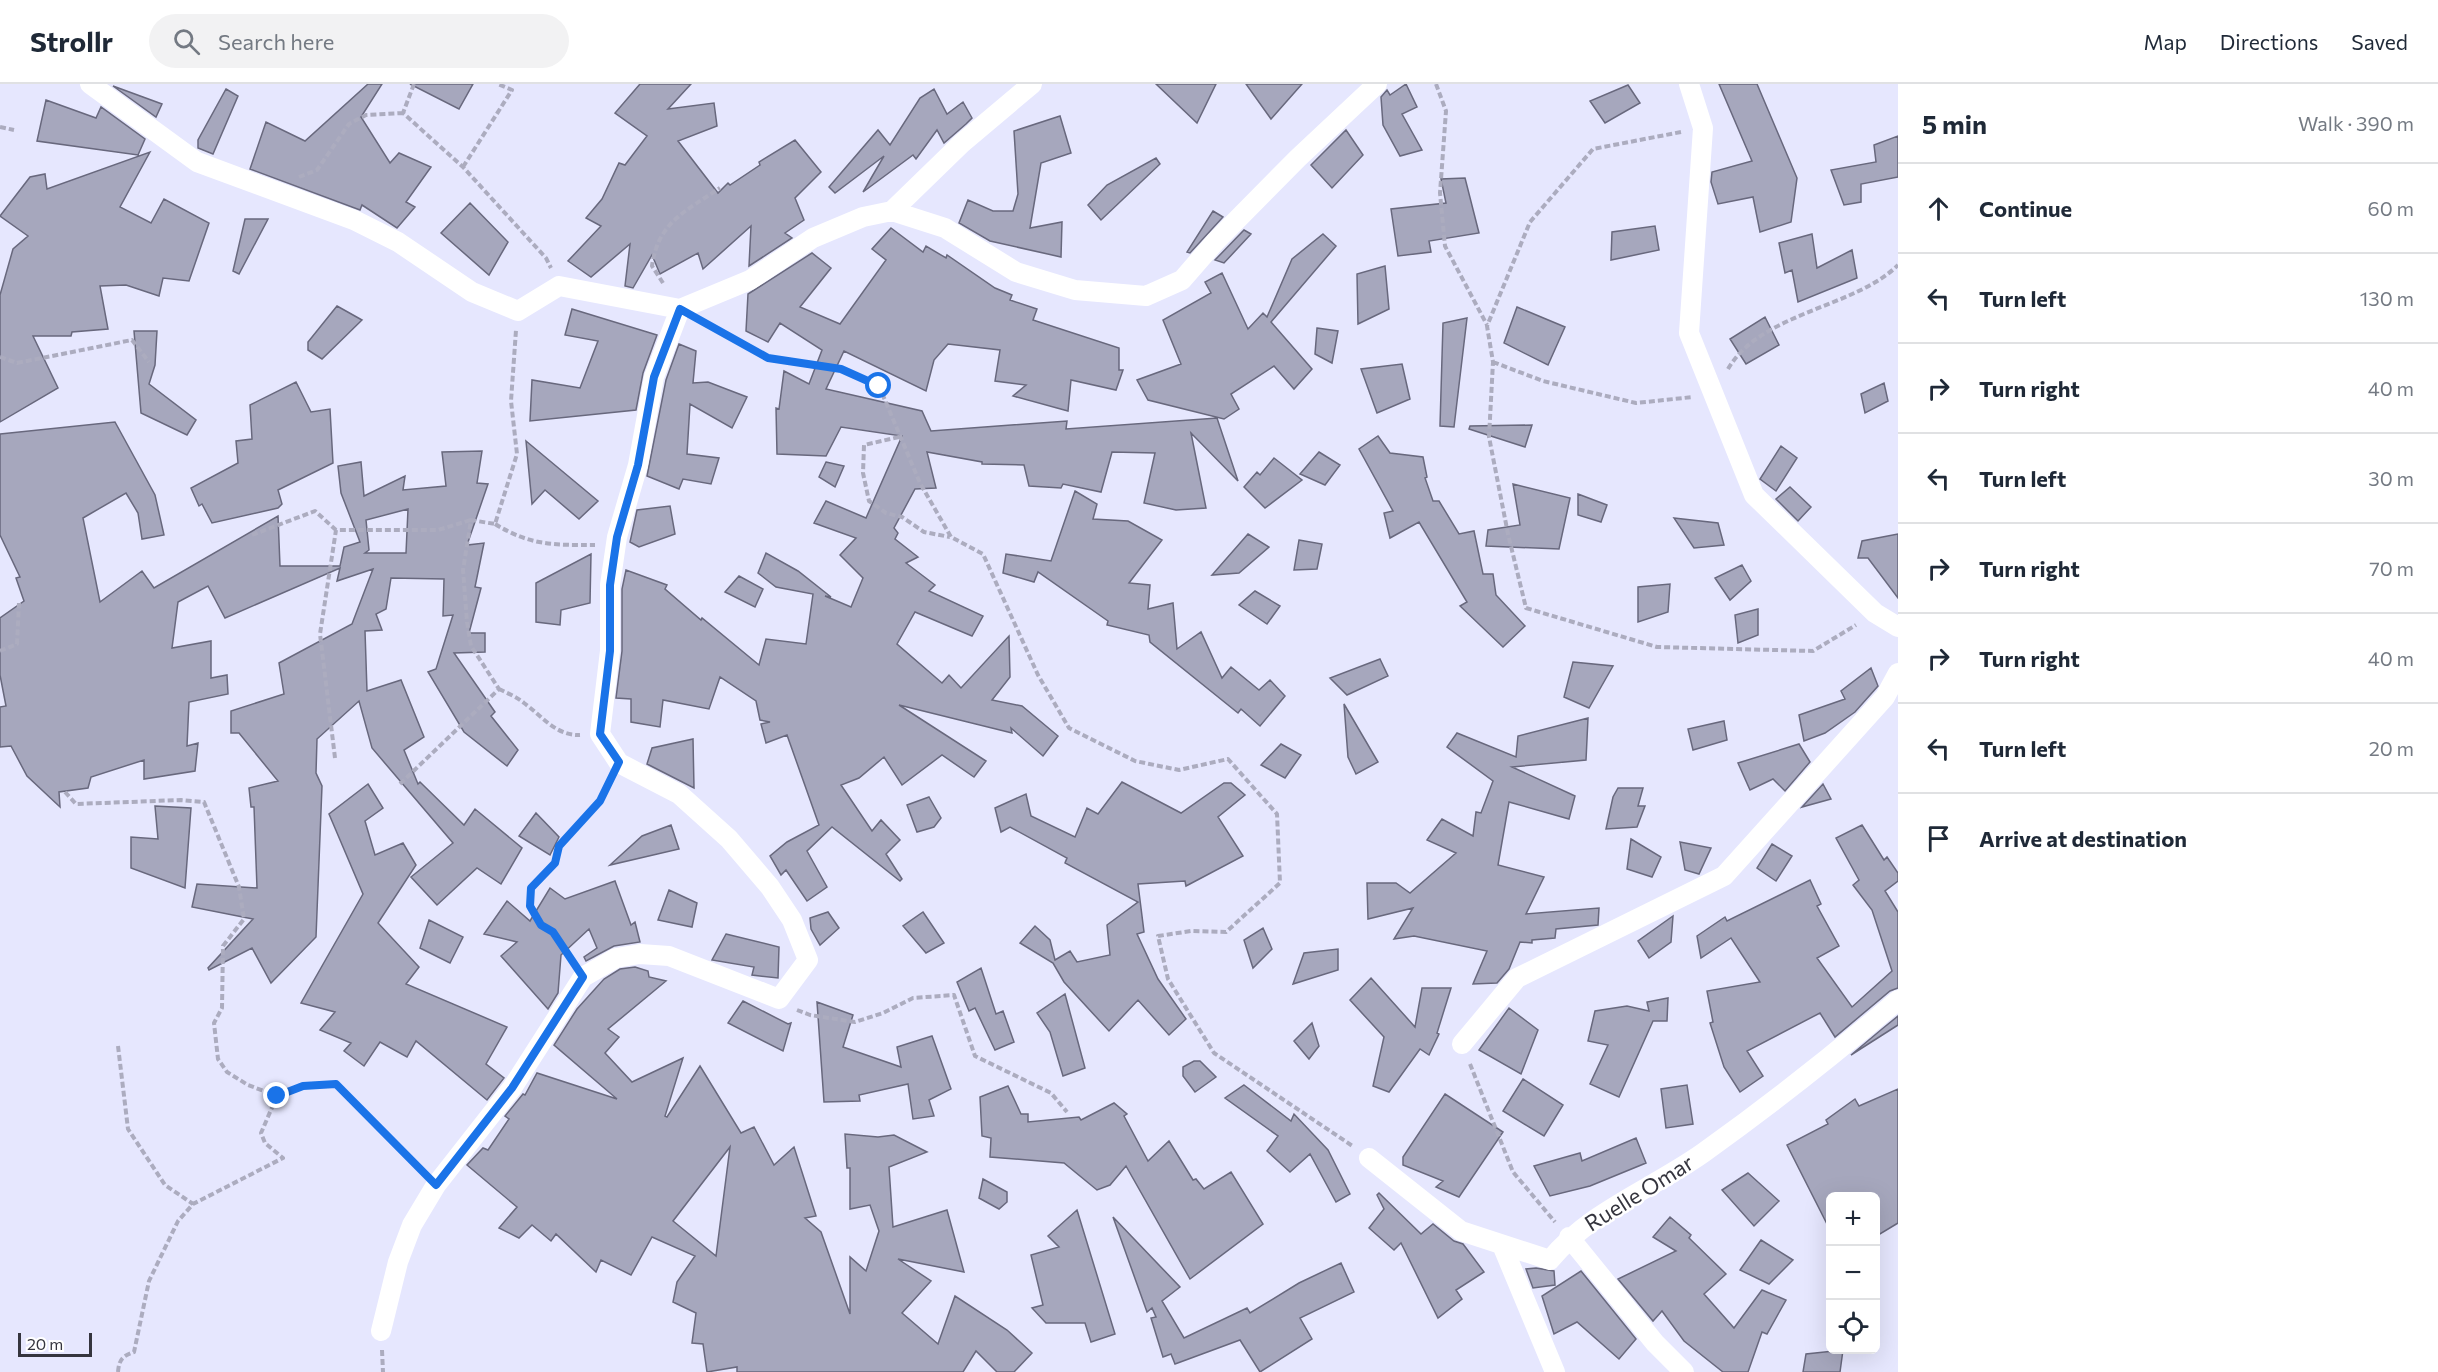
<!DOCTYPE html>
<html lang="en">
<head>
<meta charset="utf-8">
<style>
  :root { --surface:#fff; --page:#f2f2f3; --text:#1f2937; --muted:#747a83; --line:#e0e1e3 }
  body { margin:0; font-family:Commissioner,sans-serif; background:var(--page); color:var(--text) }
  .controls { position:absolute; right:18px; bottom:18px; display:grid; overflow:hidden; border-radius:9px; box-shadow:0 6px 24px #0002 }
  .controls button { width:54px; height:54px; display:grid; place-items:center; padding:0; border:0; border-bottom:2px solid var(--line); background:var(--surface); color:var(--text); font:30px sans-serif }
  .scale { position:absolute; left:18px; bottom:15px; width:74px; box-sizing:border-box; padding-left:6px; border:3px solid #35353e; border-top:0; font-size:16px; line-height:21px; white-space:nowrap; color:#35353e; -webkit-text-stroke:4px #fff; paint-order:stroke }
  .stop { position:absolute; width:18px; height:18px; margin:-14px; border:4px solid #1a73e8; border-radius:50%; background:#fff }
  .stop.end { background:#1a73e8; border-color:#fff; box-shadow:0 2px 6px #0008 }
  .list { margin:0; padding:0; list-style:none }
  h2 { display:flex; justify-content:space-between; align-items:center; height:78px; margin:0; padding:0 24px; font-size:26px }
  h2 small { font-size:20px; font-weight:400; color:var(--muted) }
  .list li { display:grid; grid-template-columns:39px 1fr auto; gap:18px; align-items:center; box-sizing:border-box; height:90px; padding:0 24px; border-top:2px solid var(--line) }
  .list b { display:block; font-size:22px; white-space:nowrap }
  .list em { font-size:20px; font-style:normal; color:var(--muted) }
  .icon { flex:none; width:33px; height:33px; fill:none; stroke:currentColor; stroke-width:2; stroke-linecap:round; stroke-linejoin:round }
  .map { position:relative; flex:none; width:1898px; height:1288px; overflow:hidden }
  header { display:flex; align-items:center; gap:36px; box-sizing:border-box; height:84px; padding:0 30px; background:var(--surface); border-bottom:2px solid var(--line) }
  header strong { font-size:28px }
  nav { display:flex; gap:33px; margin-inline-start:auto; font-size:21px }
  .search { width:420px; height:54px; background:var(--page); display:flex; align-items:center; gap:15px; box-sizing:border-box; padding:0 21px; border-radius:33px; color:var(--muted); font-size:22px }
  main { display:flex }
  aside { flex:1; background:var(--surface) }
  .map>svg:first-child { display:block }
</style>
</head>
<body>
<header>
<strong>Strollr</strong>
<div class="search"><svg class="icon" aria-label="search" viewBox="0 0 24 24"><circle cx="10" cy="10" r="6"/><path d="M15 15l6 6"/></svg>Search here</div>
<nav><a>Map</a><a>Directions</a><a>Saved</a></nav>
</header>
<main>
<div class="map">
<svg width="1898" height="1288" viewBox="0 0 1898 1288">
  <rect width="100%" height="100%" fill="#e6e7fe"/>
  <path fill="#a6a7bd" stroke="#68687d" stroke-width="1.5" fill-rule="evenodd" d="M368,0H382L361,33L390,79L399,69L431,83L406,118L415,123L397,144L362,121L360,126L250,85L266,38L305,57Z
    M410,0H473L459,25Z
    M640,0H691L668,25L714,19L717,42L678,57L718,109L728,99L730,101L760,81L759,78L795,56L821,88L795,114L804,136L785,149L792,154L749,182L751,142L703,185L698,169L660,190L652,171L633,204L625,202L630,160L591,193L568,177L601,142L586,134L602,115L619,79L625,81L647,52L615,29Z
    M1156,0H1216L1197,39Z
    M1246,0H1302L1271,35Z
    M1406,0L1417,23L1402,30L1422,66L1400,72L1383,41L1381,13L1387,6L1390,11Z
    M1719,0H1757L1797,94L1791,138L1760,148L1753,113L1718,120L1711,98L1712,88L1752,77Z
    M1628,1L1640,19L1605,39L1590,17Z
    M113,2L162,20L156,33Z
    M226,5L238,12L213,70L198,64V56Z
    M934,5L947,30L963,18L972,34L966,40L944,59L937,46L916,75L913,71L863,108L884,72L835,109L829,103L878,46L890,61L920,14Z
    M46,16L96,34L101,23L145,55L138,71L37,57Z
    M1060,32L1071,69L1041,79L1030,144L1062,138L1061,173L990,157L959,139L968,116L993,127H1013L1018,110L1014,47Z
    M1346,46L1363,71L1332,104L1311,81Z
    M1898,52V93L1861,100V118L1844,121L1831,86L1876,78L1874,61Z
    M150,68L120,123L151,139L164,115L209,139L189,197L163,194L159,212L126,201L100,202L108,245L72,248L71,252H33L58,304L0,338V211L13,165L28,152L0,132L30,93L45,90L47,105Z
    M1156,74L1160,80L1101,136L1088,121L1107,101Z
    M1465,94L1479,149L1429,157L1431,168L1398,172L1391,125L1446,119L1441,95Z
    M470,119L508,158L489,191L441,149Z
    M1213,127L1223,133L1190,169L1187,168Z
    M245,135H268L239,190L233,187Z
    M1655,142L1659,166L1611,176L1612,148Z
    M891,144L923,168L926,162L946,174L947,171L995,204L1012,211L1010,216L1037,225L1033,236L1119,264V286H1123L1116,306L1071,296L1068,327L1013,312L1026,301L995,297L1000,266L948,260L934,276L926,307L844,267L826,305L922,327L931,347L1067,337L1066,345L1217,334L1238,397L1191,349L1206,424L1176,426L1144,419L1155,369L1112,368L1101,408L1063,400L1061,404L1029,402L1024,381L982,380V378L927,368L936,404L915,405L894,444L898,449L895,455L918,473L906,479L935,501L929,507L983,532L972,552L915,528L897,560L942,599L949,591L961,604L1009,552L1010,593L992,616L1022,622L1058,652L1043,672L1011,644L1012,649L899,621L986,677L974,693L942,671L902,701L884,673L859,694L841,701L872,747L881,736L900,756L886,770L902,795L900,797L832,743L807,767L827,803L807,817L786,786L781,791L770,772L787,758L819,741L787,651L766,659L761,640L770,638L760,636L756,617L720,593L709,625L663,616L660,643L631,638V615L616,614L622,567V505L626,486L667,501L665,505L701,536L702,534L759,581L766,555L806,560L813,510L776,503L758,489L766,469L798,487L831,513L825,512L851,523L863,494L840,471L856,454L814,439L826,417L866,434L902,352L841,343L826,372L777,370L776,324L779,325L784,287L809,300L822,266L780,239L768,258L746,247L748,210L812,169L831,184L800,223L840,240L886,176L872,165Z
    M1244,146L1251,150L1224,179L1215,176Z
    M1323,150L1336,162L1271,238L1312,285L1294,305L1274,282L1231,310L1239,325L1224,335L1148,316L1137,296L1181,280L1163,236L1211,209L1205,198L1222,189L1248,245L1263,229L1267,233L1292,175Z
    M1812,150L1817,184L1852,166L1857,194L1798,218L1792,186L1785,189L1779,159Z
    M1385,182L1389,225L1358,240L1357,190Z
    M337,222L362,236L322,275L308,266V258Z
    M1517,223L1565,243L1548,281L1504,259Z
    M572,225L657,251L643,289L636,326L530,337L532,296L580,304L598,257L565,251Z
    M1765,233L1779,261L1746,280L1730,255Z
    M1467,234L1454,343L1440,342L1443,239Z
    M1317,244L1338,247L1332,279L1315,270Z
    M134,247H157L155,281L149,300L196,336L187,351L141,329Z
    M679,260L696,267L693,299L708,298L747,313L732,344L690,320L687,370L719,374L711,400L683,395L679,405L647,392L666,296Z
    M1402,280L1410,315L1377,329L1361,285Z
    M296,298L311,328L330,325L333,379L278,406L282,420L278,424L212,439L202,420L199,422L191,404L238,379L236,357L252,355L250,321Z
    M1884,299L1888,317L1865,329L1861,310Z
    M115,338L155,411L164,451L142,455L138,429L126,409L83,434L100,518L142,487L154,504L278,432L280,482H340L344,463L360,458L341,409L338,382L361,378L364,412L405,392L403,406L446,402L442,368L482,367L477,399L488,400L467,461L484,459L475,503L481,504L469,549H485V568L454,569L495,628L491,632L518,666L507,682L464,648L428,588L436,585L453,531L443,532L444,495L391,494L386,525L376,530L382,546L365,547L367,607L401,596L424,653L404,666L418,700L420,698L464,741L475,725L522,764L501,800L477,784L437,821L411,793L453,759L372,664L359,617L317,655L316,689L322,702L316,853L271,899L252,864L209,886L208,884L253,835L192,823L197,800L257,804L254,723H251L249,704L278,697L239,649H231V627L284,610L279,579L352,540L373,485L337,497L340,484L225,534L208,502L178,518L172,564L211,557V594L227,591L228,610L189,618L187,662L198,659L195,687L144,695V676L91,693L88,704L59,708L60,723L27,692L11,662L0,663V623L6,622L0,591V534L24,517L16,494L20,493L0,451V350ZM408,425L406,469H365L369,466L366,436Z
    M1532,341L1525,363L1469,345L1470,342Z
    M1378,352L1390,369L1423,373L1427,393L1425,394L1433,417H1439L1459,450L1474,447L1483,490H1493L1496,511L1525,542L1503,563L1460,522L1467,518L1419,438L1390,454L1384,429L1393,427L1359,365Z
    M526,357L598,417L579,435L545,406L532,420Z
    M1781,362L1797,374L1776,407L1760,395Z
    M1319,368L1340,381L1325,401L1300,390Z
    M1274,374L1302,396L1265,424L1244,403L1257,388L1260,391Z
    M826,378L844,382L835,403L819,393Z
    M1513,400L1570,414L1559,465L1486,462L1488,446L1520,441Z
    M1790,403L1811,423L1798,437L1776,415Z
    M1075,407L1097,420L1093,435L1128,437L1162,456L1129,499L1150,501L1148,525L1173,519L1177,565L1201,548L1222,594L1231,583L1259,606L1270,596L1285,612L1260,642L1241,625L1238,629L1150,558L1149,551L1107,541L1108,537L1038,488L1034,498L1003,489L1006,470L1051,477Z
    M1578,410L1607,421L1601,438L1578,431Z
    M670,422L675,450L639,463L630,458L637,426Z
    M1674,434L1718,439L1724,461L1694,464Z
    M1248,450L1269,463L1239,489L1212,491Z
    M1898,450V514L1868,474H1858L1862,457Z
    M1299,456L1322,460L1317,485L1294,486Z
    M591,470L590,519L561,526L560,541L536,538V499Z
    M1742,481L1751,497L1730,516L1715,494Z
    M739,492L763,505L755,523L725,508Z
    M1670,500L1668,528L1638,538V503Z
    M1255,507L1280,522L1267,540L1239,521Z
    M1758,525V551L1738,559L1735,531Z
    M1380,575L1388,592L1347,611L1330,594Z
    M1573,578L1613,582L1589,624L1564,613Z
    M1871,584L1878,602L1855,628L1825,649L1804,657L1799,631L1845,615L1841,607Z
    M1344,620L1378,678L1356,690L1348,673Z
    M1588,634L1586,676L1512,683L1575,712L1569,735L1509,718L1498,781L1544,793L1526,830L1599,824L1598,841L1556,845L1555,854L1532,856V859L1520,858L1509,885L1497,899L1473,900L1487,867L1414,852L1394,855L1413,824L1368,835L1367,799H1396L1410,809L1456,769L1427,756L1442,735L1473,752L1476,728L1481,729L1493,697L1447,663L1457,649L1516,673L1518,652Z
    M1724,637L1727,656L1693,666L1688,645Z
    M693,655L694,704L647,680L652,664Z
    M1281,660L1301,671L1285,694L1261,681Z
    M1799,660L1810,678L1785,707L1773,695L1750,706L1738,679Z
    M1122,698L1181,729L1224,699H1231L1245,711L1218,733L1243,772L1186,802L1185,797L1138,800L1144,848L1137,850L1158,895L1186,935L1169,951L1138,916L1109,947L1064,898L1053,879L1020,859L1035,842L1050,856L1055,876L1070,867L1077,878L1110,871L1107,841L1138,818L1065,779L1067,774L1010,743L1001,748L995,724L1026,710L1031,732L1075,753L1087,724L1098,730Z
    M368,700L383,724L365,737L375,771L403,759L416,781L378,839L419,883L406,900L507,943L486,980L504,994L487,1016L416,957L407,973L380,958L364,982L344,967L351,959L320,946L335,928L301,919L363,810L329,730Z
    M1823,700L1831,715L1802,723Z
    M1618,704H1643L1638,722H1645L1637,743L1606,745L1613,713Z
    M929,713L941,734L934,743L917,748L907,721Z
    M155,722L191,724L185,804L131,784V753L158,755Z
    M536,729L559,753L550,771L519,752Z
    M671,741L679,765L610,781L642,752Z
    M1862,741L1884,776L1887,773L1898,789V797L1885,807L1898,828V904L1890,907L1835,953L1820,929L1747,967L1763,992L1740,1008L1724,983L1710,939L1713,938L1707,907L1760,898L1731,854L1701,874L1697,852L1725,833L1727,837L1810,796L1821,820L1817,822L1839,862L1817,874L1852,923L1892,887L1872,826L1853,801L1859,796L1836,754Z
    M1631,755L1661,773L1652,793L1627,785Z
    M1680,758L1711,764L1699,790L1685,786Z
    M1772,760L1792,772L1776,797L1757,784Z
    M615,797L631,841L635,838L640,858L614,862L586,877L584,873L597,864L589,845L561,871L558,909L548,925L501,872L517,858L484,850L507,817L530,837L550,804L565,815Z
    M669,806L697,819L692,843L658,836Z
    M828,828L839,844L820,861L811,845L810,834Z
    M923,828L944,859L926,869L903,842Z
    M1673,832L1671,858L1649,874L1638,857Z
    M429,836L463,853L450,879L420,864Z
    M1263,844L1272,865L1253,884L1244,856Z
    M726,850L779,863L778,894L752,891L754,883L712,876Z
    M1338,865V886L1293,900L1304,869Z
    M635,883L648,887L649,893L666,897L608,945L619,953L605,969L632,998L683,974L665,1032L667,1033L700,982L741,1049L754,1043L774,1081L794,1063L816,1132L805,1134L821,1148L850,1230V1173L866,1187L879,1147L870,1121L850,1125V1084H847L845,1050L878,1053L894,1051L927,1068L889,1083L893,1143L947,1126L964,1188L898,1175L931,1197L902,1229L938,1260L955,1212L1007,1246L1032,1269L1014,1288H997L976,1267L963,1288H737V1283L707,1288L703,1260L692,1259L696,1229L673,1218L677,1198L695,1172L652,1153L631,1191L601,1176L596,1188L556,1150L551,1157L532,1141L519,1154L499,1144L517,1123L467,1081L483,1064L488,1066L509,1035L505,1032L523,1010L525,1011L537,989L617,1015L554,961L577,925L604,895L620,885ZM730,1063L716,1172L673,1137Z
    M981,884L996,930L1003,927L1014,958L995,966L975,924L969,927L957,898Z
    M1371,894L1415,943L1422,904H1451L1437,949L1439,950L1429,971L1420,965L1389,1008L1373,1002L1384,953L1350,916Z
    M1065,910L1085,984L1063,992L1050,948L1037,929Z
    M1668,914L1667,937H1653L1619,1013L1590,1000L1608,961L1588,957L1595,927L1627,922L1649,927L1647,918Z
    M743,917L788,940L791,939L783,967L728,939Z
    M817,918L853,931L843,963L901,983L897,963L932,952L951,1005L929,1016L934,1032L913,1035L908,1000L859,1011L860,1017L824,1018Z
    M1509,924L1538,946L1521,990L1479,966Z
    M1898,932V941L1851,971L1882,945Z
    M1312,939L1319,962L1309,975L1294,957Z
    M1194,977H1200L1216,993L1195,1008L1183,992V983Z
    M1523,995L1563,1021L1544,1052L1503,1027Z
    M1244,1001L1291,1037L1294,1030L1328,1066L1350,1110L1336,1118L1310,1070L1290,1088L1267,1067L1278,1052L1225,1014Z
    M1687,1001L1693,1040L1666,1044L1661,1005Z
    M1008,1002L1021,1030H1028V1038L1079,1033L1081,1036L1114,1019L1127,1030L1124,1032L1148,1077L1169,1057L1193,1096L1196,1095L1204,1105L1231,1088L1263,1140L1190,1195L1126,1082L1110,1101L1097,1106L1064,1079L990,1073L991,1054L982,1052L980,1013Z
    M1898,1005V1139L1875,1153V1113H1830V1146L1787,1061L1828,1040L1826,1036L1855,1015L1859,1022Z
    M1445,1010L1503,1048L1459,1113L1436,1103L1443,1097L1403,1081V1073Z
    M1636,1054L1646,1079L1590,1102L1550,1112L1534,1082L1580,1069L1582,1077Z
    M1748,1089L1779,1117L1754,1142L1722,1106Z
    M983,1095L1007,1108V1118L999,1125L979,1114Z
    M1379,1109L1421,1150L1433,1140L1454,1157L1463,1160L1484,1188L1456,1206L1462,1215L1438,1234L1401,1159L1394,1166L1369,1144L1384,1125L1377,1111Z
    M1077,1126L1115,1250L1091,1258L1085,1239H1046L1032,1224L1043,1221L1031,1171L1059,1163L1048,1152Z
    M1113,1133L1180,1203L1162,1217L1184,1254L1247,1224L1250,1229L1299,1199L1341,1179L1354,1208L1300,1234L1312,1255L1260,1288L1240,1256L1175,1280L1171,1270L1163,1273L1151,1234L1156,1233L1152,1224L1147,1228Z
    M1670,1133L1691,1151L1689,1154L1726,1190L1704,1210L1734,1244L1762,1206L1786,1216L1767,1250L1762,1248L1748,1288H1723L1684,1257L1662,1227L1653,1237L1618,1195L1676,1167L1653,1153Z
    M1761,1156L1793,1176L1769,1200L1740,1186Z
    M1536,1184L1554,1187L1555,1201L1533,1204L1526,1185Z
    M1581,1187L1636,1255L1619,1275L1577,1238L1554,1250L1542,1212Z
    M1843,1266L1840,1288H1803L1806,1270Z"/>
  <g fill="none" stroke-linecap="round" stroke-linejoin="round">
    <path stroke="#acacbf" stroke-width="4" stroke-dasharray="6 3" stroke-linecap="butt" d="M414,0L403,29L463,83L546,174L551,184
      M1436,0L1446,27L1440,109L1445,162L1487,241
      M0,43L14,46
      M1681,48L1593,65L1530,138L1487,242L1493,278L1489,353L1508,450L1526,524L1657,563L1813,567L1856,541
      M463,83L512,6L498,0
      M299,93L317,86L349,40L366,31L403,29
      M663,199L652,182C658,138 686,127 720,104
      M703,238L768,274L841,285L879,302L920,399L951,453L983,470L1038,591L1069,644L1135,677L1179,686L1228,675L1277,730L1280,799L1226,848L1191,847L1158,852L1168,895L1214,969L1354,1063
      M0,273L17,279L132,256L149,278
      M1493,278L1543,297L1636,319L1693,313
      M1728,285C1761,228 1855,224 1898,181
      M899,353L864,361L863,389L869,417L886,429L902,433L924,448L950,453
      M495,440C531,462 554,461 595,461
      M252,451L315,427L336,446
      M0,567L17,560L19,519
      M499,605C507,609 517,613 524,619C542,632 556,652 580,651
      M335,674L320,550L336,446H438L471,436
      M400,700L499,605L471,562L467,538L463,486L471,436L495,440L517,370L511,317L516,246
      M65,708L76,720L181,716L204,718L239,803L244,835L223,862L222,924L214,939L218,975L227,988L248,1001L277,1012
      M573,876L553,847L541,841L530,822L531,804L555,779L559,762L600,717L608,697
      M797,926L810,931L855,938L883,929L913,914L954,911L975,972L1051,1009L1067,1028
      M118,962L128,1045L165,1101L193,1120
      M1470,980L1513,1088L1555,1138
      M382,1266L383,1288
      M118,1288C119,1276 122,1272 134,1268L149,1197L178,1137L193,1120L283,1074L265,1059L261,1049L277,1012L303,1002L336,1000L421,1086"/>
    <path stroke="#fff" stroke-width="20" d="M90,0L197,78L354,136L398,158L472,208L518,227L559,202L680,225L750,196L813,154L863,133L892,127L945,144L1016,188L1075,206L1146,212L1182,196L1215,158L1298,74L1377,0
      M1689,0L1703,44L1689,249L1754,411L1875,529L1898,543
      M892,127L962,59L1032,0
      M1462,960L1517,894L1724,792L1885,613L1898,589
      M1369,1074L1461,1147L1550,1176C1589,1128 1652,1105 1703,1069C1770,1021 1835,970 1898,916
      M1569,1153L1655,1259L1684,1288
      M1502,1161L1555,1288
      M381,1247L398,1178L412,1141L436,1101L512,1004L583,893L616,874L640,870L669,872L779,915L808,876L792,836L770,803L729,755L679,710L619,679L600,650L610,567V501L617,453L638,381L654,293L680,225"/>
  </g>
  <g fill="none" stroke-linecap="round" stroke-linejoin="round">
    <path stroke="#1a73e8" stroke-width="8" d="M277,1012L303,1002L336,1000L436,1101L512,1004L583,893L553,848L541,841L530,822L531,804L555,779L559,762L600,717L619,678L600,650L610,567V501L617,453L638,381L654,293L680,225L768,274L841,285L879,302"/>
  </g>
  <g text-anchor="middle" stroke-width="5" stroke-linejoin="round" paint-order="stroke">
    <g font-size="22" fill="#35353e" stroke="#fff">
      <text transform="translate(1639 1109) rotate(-32)" y="8">Ruelle Omar</text>
    </g>
  </g>
</svg>
<div class="controls">
<button>+</button>
<button>−</button>
<button><svg class="icon" aria-label="locate" viewBox="0 0 24 24"><circle cx="12" cy="12" r="6"/><path d="M12 2v4M12 18v4M2 12h4M18 12h4"/></svg></button>
</div>
<div class="scale">20 m</div>
<div class="stop" style="left:879px;top:302px"></div>
<div class="stop end" style="left:277px;top:1012px"></div>
</div>
<aside>
<h2>5 min<small>Walk · 390 m</small></h2>
<ul class="list">
<li><svg class="icon" aria-label="ahead" viewBox="0 0 24 24"><path d="M12 20V5M6 11l6-6 6 6"/></svg><div><b>Continue</b></div><em>60 m</em></li>
<li><svg class="icon" aria-label="left" viewBox="0 0 24 24"><path d="M17 20v-9H6M10 6l-5 5 5 5"/></svg><div><b>Turn left</b></div><em>130 m</em></li>
<li><svg class="icon" aria-label="right" viewBox="0 0 24 24"><path d="M7 20v-9h11M14 6l5 5-5 5"/></svg><div><b>Turn right</b></div><em>40 m</em></li>
<li><svg class="icon" aria-label="left" viewBox="0 0 24 24"><path d="M17 20v-9H6M10 6l-5 5 5 5"/></svg><div><b>Turn left</b></div><em>30 m</em></li>
<li><svg class="icon" aria-label="right" viewBox="0 0 24 24"><path d="M7 20v-9h11M14 6l5 5-5 5"/></svg><div><b>Turn right</b></div><em>70 m</em></li>
<li><svg class="icon" aria-label="right" viewBox="0 0 24 24"><path d="M7 20v-9h11M14 6l5 5-5 5"/></svg><div><b>Turn right</b></div><em>40 m</em></li>
<li><svg class="icon" aria-label="left" viewBox="0 0 24 24"><path d="M17 20v-9H6M10 6l-5 5 5 5"/></svg><div><b>Turn left</b></div><em>20 m</em></li>
<li><svg class="icon" aria-label="arrive" viewBox="0 0 24 24"><path d="M6 21V4h12l-3 4 3 4H6"/></svg><div><b>Arrive at destination</b></div></li>
</ul>
</aside>
</main>
</body>
</html>
